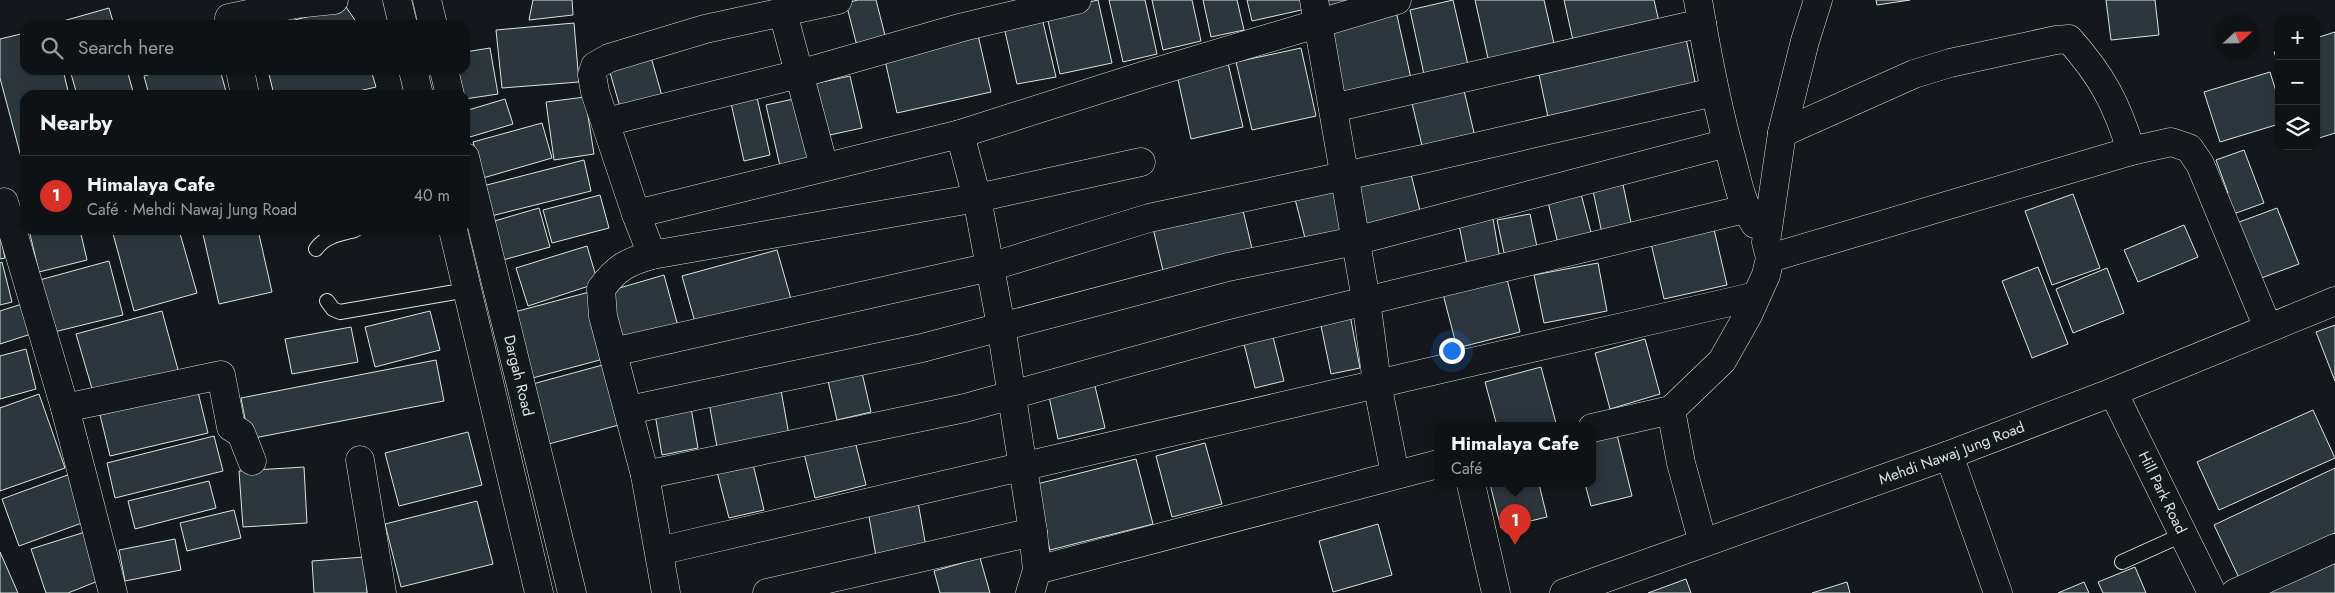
<!DOCTYPE html>
<html lang="en">
<head>
<meta charset="utf-8">
<style>
  :root { --surface:#0f1215; --page:#1d2022; --text:#f1f3f6; --muted:#9b9ea0; --line:#2f3234; --accent:#d93025 }
  body { margin:0; font-family:Jost,sans-serif; background:var(--page); color:var(--text) }
  .controls { position:absolute; right:15px; top:15px; display:grid; overflow:hidden; border-radius:10px; box-shadow:0 1px 4px #0004 }
  .controls button { width:45px; height:45px; display:grid; place-items:center; padding:0; border:0; border-bottom:1px solid var(--line); background:var(--surface); color:var(--text); font:25px sans-serif }
  .compass { position:absolute; left:2215px; top:15px; width:45px; height:45px; border-radius:50%; background:var(--surface); box-shadow:0 1px 4px #0004; rotate:68deg }
  .you { position:absolute; left:1451px; top:350px; width:18px; height:18px; margin:-12px; border:4px solid #fff; border-radius:50%; background:#1a73e8; box-shadow:0 0 0 8px #1a73e833 }
  .badge { display:grid; place-items:center; width:32px; height:32px; border-radius:50%; background:var(--accent); color:#fff; font-size:16px; font-weight:700 }
  .pin { position:absolute; translate:-50% -41px; filter:drop-shadow(0 1px 2px #0008) }
  .pin::after { content:''; position:absolute; top:26px; width:18px; height:15px; background:inherit; clip-path:polygon(0 0,100% 0,50% 100%) }
  .popup { position:absolute; left:1434px; top:422px; width:162px; height:65px; box-sizing:border-box; display:grid; place-content:center; border-radius:10px; background:var(--surface); filter:drop-shadow(0 1px 4px #0005); font-size:16px; white-space:nowrap; color:var(--muted) }
  .popup b { font-size:19px; color:var(--text) }
  .popup::after { content:''; position:absolute; left:50%; top:100%; margin-left:-10px; border:10px solid transparent; border-top-color:var(--surface) }
  .list { margin:0; padding:0; list-style:none }
  h2 { display:flex; justify-content:space-between; align-items:center; height:65px; margin:0; padding:0 20px; font-size:21px }
  h2 small { font-size:16px; font-weight:400; color:var(--muted) }
  .list li { display:grid; grid-template-columns:32px 1fr auto; gap:15px; align-items:center; box-sizing:border-box; height:80px; padding:0 20px; border-top:1px solid var(--line) }
  .list b { display:block; font-size:19px; white-space:nowrap }
  .list p { margin:0; font-size:16px; white-space:nowrap; color:var(--muted) }
  .list em { font-size:16px; font-style:normal; color:var(--muted) }
  .icon { flex:none; width:28px; height:28px; fill:none; stroke:currentColor; stroke-width:2; stroke-linecap:round; stroke-linejoin:round }
  .map { position:relative; flex:none; width:2335px; height:593px; overflow:hidden }
  .search { position:absolute; background:var(--surface); box-shadow:0 1px 4px #0004; left:20px; top:20px; width:450px; height:55px; display:flex; align-items:center; gap:12px; box-sizing:border-box; padding:0 18px; border-radius:15px; color:var(--muted); font-size:19px }
  .panel { position:absolute; background:var(--surface); box-shadow:0 1px 4px #0004; left:20px; top:90px; width:450px; height:145px; border-radius:15px }
  .map>svg:first-child { display:block }
</style>
</head>
<body>
<div class="map">
<svg width="2335" height="593" viewBox="0 0 2335 593">
  <rect width="100%" height="100%" fill="#14181c"/>
  <path fill="#2c363c" stroke="#d8e6dc" d="M533,0H572L573,15L529,20Z
    M858,0H876L888,47L859,54L846,3Z
    M1098,0L1112,63L1060,74L1046,12Z
    M1109,0H1145L1157,54L1123,62Z
    M1152,0H1192L1201,41L1163,50Z
    M1203,0H1237L1244,30L1211,37Z
    M1247,0H1304L1306,9L1252,21Z
    M1324,0H1362L1326,9Z
    M1453,0L1469,69L1425,79L1410,10Z
    M1475,0H1544L1556,52L1490,67Z
    M1564,0H1654L1660,26L1574,45Z
    M1876,0H1910L1877,5Z
    M2106,0H2155L2159,35L2111,40Z
    M346,7L357,23L350,25H275Z
    M109,8L114,25H57L56,23Z
    M1396,11L1412,83L1342,99L1325,27Z
    M1042,18L1056,77L1017,84L1004,27Z
    M574,23L579,82L502,88L496,30Z
    M2335,32V133L2316,139V38Z
    M25,33V70H63L69,95H25V172L0,78V39Z
    M1685,34L1697,91L1549,122L1537,65Z
    M978,35L991,92L897,113L884,56Z
    M490,48L498,94L465,99L458,70H465V52Z
    M1301,48L1316,116L1252,130L1236,62Z
    M649,50L664,103L622,114L607,62Z
    M2279,51V66L2274,52Z
    M1228,63L1243,127L1191,139L1177,75Z
    M70,70H127L134,95H77Z
    M167,70H220L227,95H149L144,76Z
    M268,70H371L376,87L342,95H274Z
    M2270,72L2279,101V124L2220,142L2204,92Z
    M850,76L862,128L825,136L813,84Z
    M1462,82L1476,141L1424,154L1410,95Z
    M756,93L770,155L744,161L730,99Z
    M585,97L594,154L554,160L546,102Z
    M798,98L812,159L780,166L766,105Z
    M505,99L513,124L470,137L465,120V111Z
    M542,123L552,158L483,178L473,142Z
    M2244,150L2264,203L2225,217L2217,196L2228,193L2216,160Z
    M584,160L591,191L487,217L479,187Z
    M1410,170L1422,219L1366,233L1354,184Z
    M1622,180L1633,232L1603,238L1592,186Z
    M1338,181L1351,231L1306,242L1293,191Z
    M1580,190L1593,240L1559,248L1547,198Z
    M2073,194L2100,268L2052,285L2025,211Z
    M600,195L609,228L552,243L543,210Z
    M1241,202L1254,257L1165,279L1152,224Z
    M539,208L550,247L503,260L491,222Z
    M2277,208L2299,264L2256,280L2234,224Z
    M1530,214L1539,256L1506,262L1497,220Z
    M1493,219L1500,259L1467,265L1459,225Z
    M1713,225L1727,285L1664,299L1650,239Z
    M2184,225L2198,257L2138,282L2124,250Z
    M29,230H80L87,260L39,272Z
    M112,230H179L197,293L134,311Z
    M202,230H258L272,292L219,304Z
    M0,234L5,258L0,259Z
    M587,246L598,283L528,306L516,268Z
    M777,250L791,299L696,326L682,276Z
    M109,261L123,315L50,333L36,281Z
    M2,262L12,302L0,305V263Z
    M1598,263L1607,311L1544,323L1534,275Z
    M2038,267L2068,344L2032,358L2002,281Z
    M2107,268L2124,313L2073,333L2056,289Z
    M664,275L679,330L623,345L609,291Z
    M1507,279L1520,332L1457,348L1443,294Z
    M593,291L611,357L525,380L507,314Z
    M22,304L31,334L0,344V311Z
    M162,311L180,377L95,399L76,334Z
    M430,311L440,350L375,367L365,327Z
    M1350,315L1360,368L1331,374L1320,321Z
    M2335,325V381L2316,332Z
    M351,327L358,362L292,374L285,339Z
    M1271,329L1284,381L1255,388L1242,336Z
    M1645,339L1660,394L1610,409L1595,353Z
    M26,349L36,389L0,399V356Z
    M436,360L444,401L249,439L241,398Z
    M610,363L626,423L545,445L529,385Z
    M860,364L871,412L837,420L826,372Z
    M1541,367L1556,423L1544,426H1497L1485,382Z
    M1094,382L1105,428L1058,439L1048,392Z
    M780,385L789,435L717,447L708,397Z
    M198,392L208,433L110,456L100,415Z
    M39,394L65,468L0,491V408Z
    M690,402L698,448L662,455L654,408Z
    M2313,410L2335,458L2219,510L2197,462Z
    M468,432L482,485L399,506L385,453Z
    M1617,435L1632,496L1591,506L1585,484H1592V440Z
    M214,436L223,471L115,498L107,463Z
    M854,437L866,485L815,498L803,449Z
    M1205,443L1222,504L1172,517L1156,456Z
    M1136,459L1153,524L1050,550L1033,485Z
    M752,460L764,510L729,518L716,468Z
    M304,467L307,523L243,527L239,471Z
    M2335,468V533L2239,578L2214,525Z
    M73,473L90,520L19,546L2,499Z
    M209,481L216,508L135,529L128,501Z
    M1490,484H1539L1547,517L1501,528Z
    M477,501L493,564L401,587L385,524Z
    M918,502L927,553L877,562L868,511Z
    M234,510L241,538L187,551L180,523Z
    M1378,524L1392,575L1333,592L1319,541Z
    M85,532L98,581L68,593H46L31,549Z
    M175,539L181,570L125,581L119,550Z
    M0,552L18,593H0Z
    M2335,556V593H2253Z
    M364,557L367,593H314L312,561Z
    M980,558L990,593H940L934,571Z
    M2135,567L2146,593H2103L2098,582Z
    M1686,579L1691,593H1648Z
    M1847,582L1850,593H1812Z
    M2084,582L2089,593H2058Z"/>
  <g fill="none" stroke-linecap="round" stroke-linejoin="round">
    <defs>
      <path id="lane" d="M316,249C325,236 340,234 355,230
        M327,301L333,309L340,312L467,290
        M2122,562L2182,535"/>
      <g id="street">
        <path d="M1314,0L1366,300L1377,383L1395,474"/>
        <path d="M1698,0C1707,54 1717,107 1732,160C1738,183 1742,205 1755,224"/>
        <path d="M783,13L824,167"/>
        <path d="M230,25L229,18L295,4L334,0"/>
        <path d="M240,70L245,95"/>
        <path d="M1333,108L1702,23"/>
        <path d="M606,122L799,74L963,27L1077,0"/>
        <path d="M1782,133L1914,74L1950,63L2056,40L2069,39C2102,76 2117,104 2131,151"/>
        <path d="M960,134L977,198L1001,326L1033,532L1037,570"/>
        <path d="M4,202L65,408L113,593"/>
        <path d="M636,214L595,92L592,75L595,66L609,58L705,29L838,0"/>
        <path d="M652,255L636,214L960,134L1145,75L1397,0"/>
        <path d="M1770,258L2131,151L2171,142L2189,148L2200,164L2268,328"/>
        <path d="M613,352L990,267L1149,218L1423,159L1714,92"/>
        <path id="s1" d="M2113,392L2212,593"/>
        <path d="M65,408L221,375L231,427L241,433L252,461"/>
        <path d="M629,410L922,348L1228,267L1355,241L1727,143"/>
        <path d="M1592,428L1671,410"/>
        <path d="M1949,455L1998,593"/>
        <path d="M360,460L382,593"/>
        <path d="M645,475L965,408L1234,333L1745,209"/>
        <path d="M1471,484L1496,593"/>
        <path d="M1703,543L1681,463L1671,410L1722,361L1748,315L1766,275L1770,258L1766,242L1782,133L1805,41L1818,0"/>
        <path d="M659,551L1756,296"/>
        <path d="M666,593L645,475L603,316L601,289C616,268 627,262 652,255L977,198L1141,162"/>
        <path d="M767,593L1033,532"/>
        <path d="M1030,593L1037,570L1438,464"/>
        <path d="M2235,593L2335,548"/>
      </g>
      <g id="secondary">
        <path d="M397,0L403,25"/>
        <path d="M427,0L433,25"/>
        <path d="M413,70L419,95"/>
        <path d="M444,70L450,95"/>
        <path id="s2" d="M465,157L572,593"/>
        <path d="M453,230L539,593"/>
        <path id="s3" d="M1564,593L1949,455L2113,392L2335,301"/>
      </g>
    </defs>
    <use href="#lane" stroke="#d8e6dc" stroke-width="16"/>
    <use href="#street" stroke="#d8e6dc" stroke-width="29"/>
    <use href="#secondary" stroke="#d8e6dc" stroke-width="29"/>
    <use href="#lane" stroke="#14181c" stroke-width="14"/>
    <use href="#street" stroke="#14181c" stroke-width="28"/>
    <use href="#secondary" stroke="#14181c" stroke-width="28"/>
  </g>
  <g text-anchor="middle" stroke-width="4" stroke-linejoin="round" paint-order="stroke">
    <g font-size="15" fill="#d8e6dc" stroke="#14181c">
      <text dy="5" stroke="none"><textPath href="#s2" startOffset="225">Dargah Road</textPath></text>
      <text dy="5" stroke="none"><textPath href="#s3" startOffset="412">Mehdi Nawaj Jung Road</textPath></text>
      <text dy="5" stroke="none"><textPath href="#s1" startOffset="112">Hill Park Road</textPath></text>
    </g>
  </g>
</svg>
<div class="controls">
<button>+</button>
<button>−</button>
<button><svg class="icon" aria-label="layers" viewBox="0 0 24 24"><path d="M12 4l9 5-9 5-9-5zM3 14l9 5 9-5"/></svg></button>
</div>
<svg class="compass" viewBox="-18 -18 36 36"><path d="M0-13l5 13h-10z" fill="#e53935"/><path d="M0 13l5-13h-10z" fill="#9b9ea0"/></svg>
<div class="you"></div>
<div class="pin badge" style="left:1515px;top:545px">1</div>
<div class="popup"><b>Himalaya Cafe</b>Café</div>
<div class="search"><svg class="icon" aria-label="search" viewBox="0 0 24 24"><circle cx="10" cy="10" r="6"/><path d="M15 15l6 6"/></svg>Search here</div>
<section class="panel">
<h2>Nearby<small></small></h2>
<ul class="list">
<li><span class="badge">1</span><div><b>Himalaya Cafe</b><p>Café · Mehdi Nawaj Jung Road</p></div><em>40 m</em></li>
</ul>
</section>
</div>
</body>
</html>
